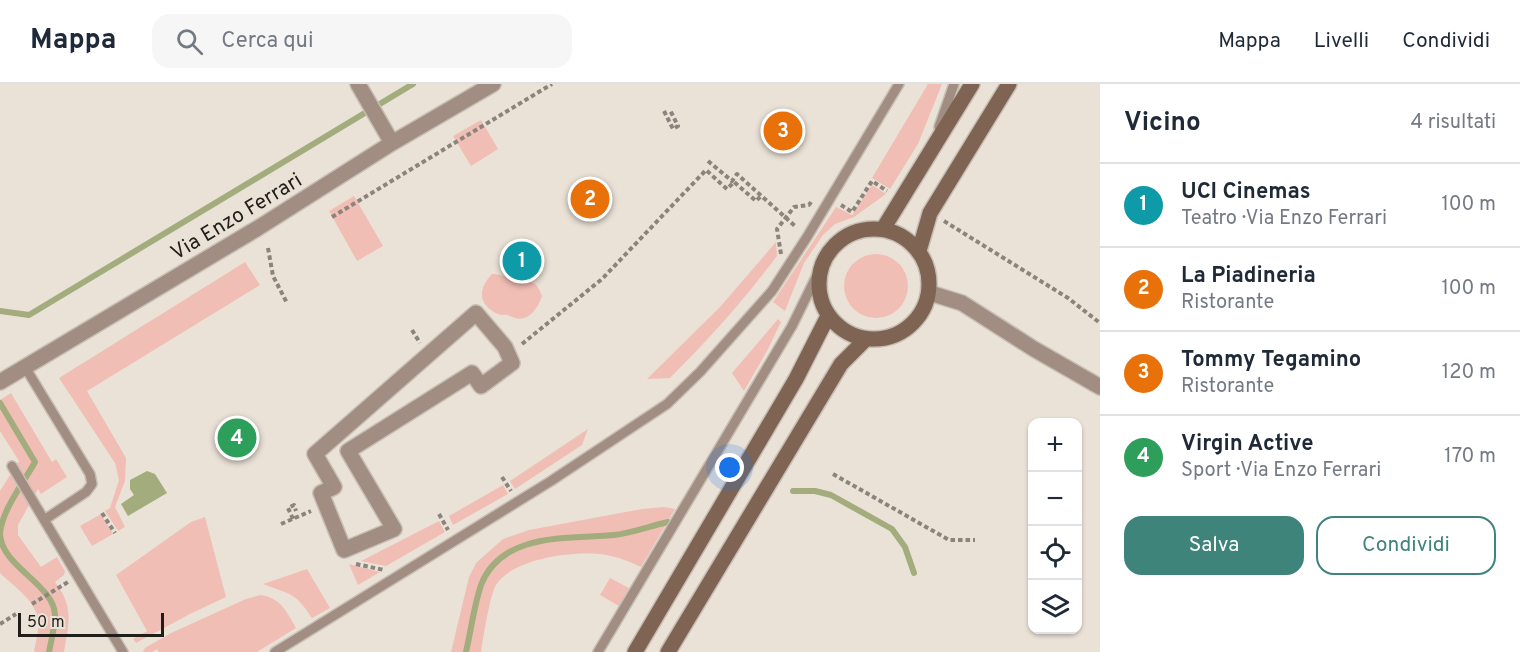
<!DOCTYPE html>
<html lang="it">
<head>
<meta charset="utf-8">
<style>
  :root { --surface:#fff; --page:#f6f6f7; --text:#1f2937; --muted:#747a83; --line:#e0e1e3; --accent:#3f847b }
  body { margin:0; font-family:Overpass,sans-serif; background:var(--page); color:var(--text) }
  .controls { position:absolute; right:18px; bottom:18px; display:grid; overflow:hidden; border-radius:12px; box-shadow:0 2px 4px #0004 }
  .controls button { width:54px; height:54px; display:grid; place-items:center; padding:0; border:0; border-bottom:2px solid var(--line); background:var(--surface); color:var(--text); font:30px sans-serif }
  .scale { position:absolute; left:18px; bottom:15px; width:146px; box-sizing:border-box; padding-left:6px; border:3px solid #211e1a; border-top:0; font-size:16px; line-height:21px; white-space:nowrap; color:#211e1a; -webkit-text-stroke:4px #ebe2d7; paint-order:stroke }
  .you { position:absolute; left:730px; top:384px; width:21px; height:21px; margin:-15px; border:4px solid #fff; border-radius:50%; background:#1a73e8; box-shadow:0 0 0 9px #1a73e833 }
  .badge { display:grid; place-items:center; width:39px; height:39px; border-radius:50%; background:var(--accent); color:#fff; font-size:20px; font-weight:700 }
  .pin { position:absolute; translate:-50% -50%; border:3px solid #fff; box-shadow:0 2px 6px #0006 }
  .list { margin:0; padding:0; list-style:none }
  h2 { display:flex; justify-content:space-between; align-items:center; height:78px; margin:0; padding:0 24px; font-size:26px }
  h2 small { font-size:20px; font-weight:400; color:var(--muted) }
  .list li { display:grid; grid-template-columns:39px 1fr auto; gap:18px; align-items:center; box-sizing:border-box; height:84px; padding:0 24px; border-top:2px solid var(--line) }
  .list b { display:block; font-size:22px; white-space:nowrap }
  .list p { margin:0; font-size:20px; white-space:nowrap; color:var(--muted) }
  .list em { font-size:20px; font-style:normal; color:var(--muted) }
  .actions { display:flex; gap:12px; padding:18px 24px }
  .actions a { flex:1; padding:14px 0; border:2px solid var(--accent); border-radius:18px; text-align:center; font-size:21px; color:var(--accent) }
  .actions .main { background:var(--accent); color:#fff }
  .icon { flex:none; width:33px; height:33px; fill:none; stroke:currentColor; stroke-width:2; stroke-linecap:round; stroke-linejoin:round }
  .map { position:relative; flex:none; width:1100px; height:568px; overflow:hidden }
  header { display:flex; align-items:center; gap:36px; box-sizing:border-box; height:84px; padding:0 30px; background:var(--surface); border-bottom:2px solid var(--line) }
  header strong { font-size:28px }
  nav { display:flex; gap:33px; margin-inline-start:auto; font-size:21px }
  .search { width:420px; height:54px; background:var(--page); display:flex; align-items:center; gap:15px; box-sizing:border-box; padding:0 21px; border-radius:18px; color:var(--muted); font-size:22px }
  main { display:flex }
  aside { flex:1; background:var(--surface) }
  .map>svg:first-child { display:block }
</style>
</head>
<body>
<header>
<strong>Mappa</strong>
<div class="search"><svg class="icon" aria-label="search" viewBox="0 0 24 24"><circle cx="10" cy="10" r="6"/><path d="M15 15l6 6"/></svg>Cerca qui</div>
<nav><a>Mappa</a><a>Livelli</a><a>Condividi</a></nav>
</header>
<main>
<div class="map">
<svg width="1100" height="568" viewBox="0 0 1100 568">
  <rect width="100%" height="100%" fill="#ebe2d7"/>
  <path fill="#f0beb5" d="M928,0H942L918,60L890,105L872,94Z
    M481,36L498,65L471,82L453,52Z
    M872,101L886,110L854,133L835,140L823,151L804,179L785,227L773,218L836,123L852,131Z
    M354,112L383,162L357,177L329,127Z
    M776,158L777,172C744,216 709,255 670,294L647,295L720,223Z
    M844 202a32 32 0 1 1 64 0a32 32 0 1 1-64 0Z
    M245,178L260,201L87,307L126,374L125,397L115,423L125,443L118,447L105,427L110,424L119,396L115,379L59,294Z
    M492,190C503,190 507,195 516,196C532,198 536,196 542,212C538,224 529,238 515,234C509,232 508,230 501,231C479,223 476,207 492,190Z
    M778,235L781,238L767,267L744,307L732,289Z
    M11,309L52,378L56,375L67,393L41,410L38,405L18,441V451L41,483L57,473L65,487L64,491L55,498C74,522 69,539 64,568H34C36,556 41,541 36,529C31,513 11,500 0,489V407L19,377L0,347V316Z
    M588,345L582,361L515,405L510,397Z
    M503,401L508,410L453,441L449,432Z
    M664,423L675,425L641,483C630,478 619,473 606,471C576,466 513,474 496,501C490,510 483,555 481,568H451L469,493L476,479L503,455L529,446L642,425Z
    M101,430L113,450L92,462L80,442Z
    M205,433L226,513L190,530L136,559L133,555L147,547L116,491L191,438Z
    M439,437L445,448L386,482L361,477Z
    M349,480L380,488L358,501Z
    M307,485L330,524L312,534C295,508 291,511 263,500Z
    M610,494L629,504L619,522L600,511Z
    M260,511C280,513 287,528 296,544L257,568H159L157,565L152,568H143L145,564L171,549L246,515Z"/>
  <path fill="#a2ac7d" d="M147,387L155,390L167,409L128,432L121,420L134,411L130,405V396Z"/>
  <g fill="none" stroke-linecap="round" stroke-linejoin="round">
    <path stroke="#a2ac7d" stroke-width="6" d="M0,227L29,231L413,0
      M0,319L35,378C24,398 2,426 0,449C0,482 54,500 55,531C55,543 51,557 49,568
      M793,407H815L831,411L892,445L905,463L914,489
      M466,568C471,546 474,522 481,501C501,448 569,455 614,451C632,449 650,442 668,438"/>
    <defs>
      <path id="lane" d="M939,43L954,0
        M25,283L90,390L92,400L86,408L44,436
        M12,382L123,568
        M275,568L551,397L667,320L700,288L772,207L807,153L899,0
        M598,568L792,242L822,181"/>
      <path id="street" d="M358,0L392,59
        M930,209L962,219L1034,265L1100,303
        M476,229L505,263L512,279L481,302L472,289L348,367L394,445L344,466L321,409L334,403L315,370Z
        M0,298L258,144L392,59L493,0"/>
      <path id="secondary" d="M819 200a55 55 0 1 1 110 0a55 55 0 1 1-110 0Z
        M883,145L972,0
        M919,167L930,129L1009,0
        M635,568L796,295L828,232
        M668,568L841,280L865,256"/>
    </defs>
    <use href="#lane" stroke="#c7bfb5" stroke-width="12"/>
    <use href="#street" stroke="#c7bfb5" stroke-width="18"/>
    <use href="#secondary" stroke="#c7bfb5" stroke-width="18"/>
    <path stroke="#8a847c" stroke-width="4" stroke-dasharray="4.5 3" stroke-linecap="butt" d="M664,27L673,45L678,42L670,26
      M708,77L732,97L737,90L795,142
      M841,121L852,128L872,97L887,107
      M332,133L552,0
      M944,137L1068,214L1100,239
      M268,164L273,192L287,219
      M781,170L777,145L794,123L809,121L811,118
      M412,246L420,259
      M522,260L602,195L706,86L727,105L734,98L756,117L761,112
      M833,390L949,456H975
      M502,393L511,407
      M102,429L115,449
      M439,430L448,446
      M293,435L288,424L294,421L296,427
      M281,440L311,427
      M356,480L384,486
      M32,520L68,498
      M0,540L16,530"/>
    <use href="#lane" stroke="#a18d81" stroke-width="9"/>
    <use href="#street" stroke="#a18d81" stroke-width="15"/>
    <use href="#secondary" stroke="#806453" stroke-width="15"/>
  </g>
  <g text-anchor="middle" stroke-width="4.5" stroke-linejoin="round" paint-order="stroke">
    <g font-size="21" fill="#211e1a" stroke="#ebe2d7">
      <text transform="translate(236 132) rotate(-31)" y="7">Via Enzo Ferrari</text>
    </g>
  </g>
</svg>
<div class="controls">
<button>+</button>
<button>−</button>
<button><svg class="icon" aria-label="locate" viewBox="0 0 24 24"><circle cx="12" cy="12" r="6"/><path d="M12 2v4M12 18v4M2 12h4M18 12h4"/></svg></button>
<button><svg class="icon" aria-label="layers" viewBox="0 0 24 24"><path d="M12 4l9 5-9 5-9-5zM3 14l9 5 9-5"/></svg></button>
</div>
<div class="scale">50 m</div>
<div class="you"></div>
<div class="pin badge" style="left:522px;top:177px;background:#0f9aa8">1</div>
<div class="pin badge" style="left:590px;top:115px;background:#e8710a">2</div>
<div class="pin badge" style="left:783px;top:47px;background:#e8710a">3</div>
<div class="pin badge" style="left:237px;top:354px;background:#2e9e5b">4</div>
</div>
<aside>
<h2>Vicino<small>4 risultati</small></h2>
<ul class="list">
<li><span class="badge" style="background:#0f9aa8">1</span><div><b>UCI Cinemas</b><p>Teatro · Via Enzo Ferrari</p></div><em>100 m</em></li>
<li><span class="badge" style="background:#e8710a">2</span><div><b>La Piadineria</b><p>Ristorante</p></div><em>100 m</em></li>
<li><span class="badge" style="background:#e8710a">3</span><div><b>Tommy Tegamino</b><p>Ristorante</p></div><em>120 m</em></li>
<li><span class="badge" style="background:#2e9e5b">4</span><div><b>Virgin Active</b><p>Sport · Via Enzo Ferrari</p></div><em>170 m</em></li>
</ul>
<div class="actions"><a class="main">Salva</a><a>Condividi</a></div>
</aside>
</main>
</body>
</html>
